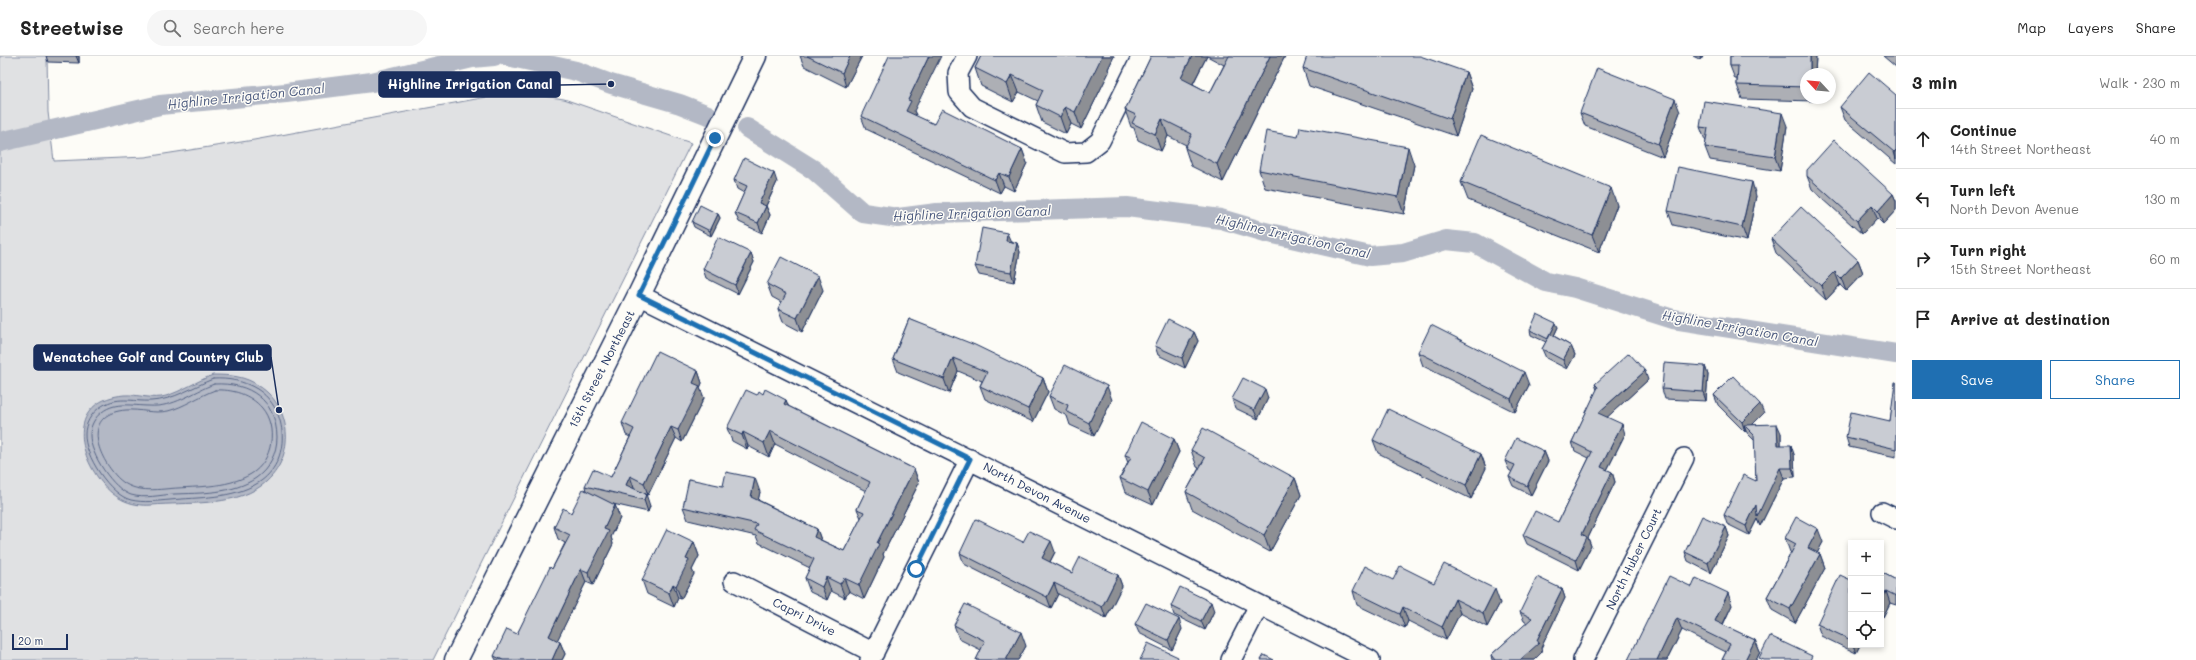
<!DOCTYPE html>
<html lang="en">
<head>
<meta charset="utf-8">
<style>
  :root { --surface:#fff; --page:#f6f6f6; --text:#222; --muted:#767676; --line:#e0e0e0; --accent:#1f6fb2 }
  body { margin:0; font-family:Mali,sans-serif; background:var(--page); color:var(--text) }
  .controls { position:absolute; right:12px; bottom:12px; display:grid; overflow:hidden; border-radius:0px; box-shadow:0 2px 6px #0003 }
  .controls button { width:36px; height:36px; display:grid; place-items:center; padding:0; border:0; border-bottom:1px solid var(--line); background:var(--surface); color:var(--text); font:20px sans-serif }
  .compass { position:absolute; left:1800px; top:12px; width:36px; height:36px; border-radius:50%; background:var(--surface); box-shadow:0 2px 6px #0003; rotate:296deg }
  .scale { position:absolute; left:12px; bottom:10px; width:56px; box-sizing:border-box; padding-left:4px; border:2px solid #1b2f5e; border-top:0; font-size:11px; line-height:14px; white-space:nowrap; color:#1b2f5e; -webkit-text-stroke:3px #fdfcf7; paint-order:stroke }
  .stop { position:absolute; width:12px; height:12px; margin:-9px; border:3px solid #1f6fb2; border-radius:50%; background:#fff }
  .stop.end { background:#1f6fb2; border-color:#fff; box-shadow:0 1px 4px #0008 }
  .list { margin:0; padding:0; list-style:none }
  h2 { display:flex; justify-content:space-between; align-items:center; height:52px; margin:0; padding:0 16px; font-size:17px }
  h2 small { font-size:13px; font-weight:400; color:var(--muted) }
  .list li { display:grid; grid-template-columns:26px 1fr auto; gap:12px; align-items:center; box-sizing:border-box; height:60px; padding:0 16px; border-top:1px solid var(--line) }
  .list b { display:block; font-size:15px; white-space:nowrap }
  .list p { margin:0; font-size:13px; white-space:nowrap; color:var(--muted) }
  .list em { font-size:13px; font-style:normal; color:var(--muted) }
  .actions { display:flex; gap:8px; padding:12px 16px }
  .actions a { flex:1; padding:9px 0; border:1px solid var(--accent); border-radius:0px; text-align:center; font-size:14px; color:var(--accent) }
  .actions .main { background:var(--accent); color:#fff }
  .icon { flex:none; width:22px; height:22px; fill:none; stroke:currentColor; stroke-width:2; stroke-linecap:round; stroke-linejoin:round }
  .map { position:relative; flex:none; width:1896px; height:604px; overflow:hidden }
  header { display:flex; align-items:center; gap:24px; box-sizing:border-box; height:56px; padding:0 20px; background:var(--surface); border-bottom:1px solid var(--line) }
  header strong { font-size:19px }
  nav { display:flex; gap:22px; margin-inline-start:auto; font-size:14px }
  .search { width:280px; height:36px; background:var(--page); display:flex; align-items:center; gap:10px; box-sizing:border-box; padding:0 14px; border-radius:22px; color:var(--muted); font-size:15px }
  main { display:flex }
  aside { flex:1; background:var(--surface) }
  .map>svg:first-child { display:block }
</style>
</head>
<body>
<header>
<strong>Streetwise</strong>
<div class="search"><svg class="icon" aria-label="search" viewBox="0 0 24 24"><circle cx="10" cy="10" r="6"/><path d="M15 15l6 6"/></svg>Search here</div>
<nav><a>Map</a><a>Layers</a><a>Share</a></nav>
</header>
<main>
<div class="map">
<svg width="1896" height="604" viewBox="0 0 1896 604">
  <rect width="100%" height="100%" fill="#fdfcf7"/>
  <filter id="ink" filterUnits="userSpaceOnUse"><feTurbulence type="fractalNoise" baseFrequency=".025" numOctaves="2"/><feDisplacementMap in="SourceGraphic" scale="8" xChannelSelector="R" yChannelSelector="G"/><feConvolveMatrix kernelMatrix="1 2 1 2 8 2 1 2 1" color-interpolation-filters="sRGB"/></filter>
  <g filter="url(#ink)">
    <path fill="#e0e1e3" stroke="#7e88a0" d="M0,0H47L48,56L54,105L145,101L254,84L514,36L564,43L691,87L433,604H0Z"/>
    <path fill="#b3b8c5" stroke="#76819c" d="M213,319C229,319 246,320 259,330C294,352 296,405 261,430C232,451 186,446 152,449C129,451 112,441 99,423C74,389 73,344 124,339C138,338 152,344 166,340C182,335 197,325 213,319Z"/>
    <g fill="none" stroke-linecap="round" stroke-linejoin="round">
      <path stroke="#586687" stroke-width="1" d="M213,323C228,322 244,325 257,333C289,353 292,406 258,427C232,443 199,441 170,444C157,445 144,447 131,444C110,439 84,399 85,378C85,368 91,358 99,352C116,339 133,346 151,345C174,344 192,331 213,323Z
        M214,328C250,326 276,344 277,381C277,397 269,413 256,422C233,438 200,437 174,438C160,439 145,443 131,439C113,433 90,398 90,379C90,370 95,361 102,356C116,345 133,350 149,350C173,352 193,336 214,328Z
        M215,334C232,333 250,338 262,352C278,371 273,405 251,418C226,433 193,430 165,433C142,435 126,434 112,415C94,392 86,357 126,354C140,353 153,358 168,355C184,351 199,340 215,334Z"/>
      <path stroke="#b3b8c5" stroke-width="20" d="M507,0L576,15L611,28L680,48L708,59
        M747,72L814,114L863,157L898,162L937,157L1127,151L1221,163L1265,176L1370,200L1403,197L1446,184L1475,187L1546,226L1575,232L1673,263L1896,298
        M0,86L160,49L286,37L372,26L472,2L494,0"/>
      <defs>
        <path id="street" d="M967,0L958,17L959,36L972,51L1065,97L1086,96L1100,85L1142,0
          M639,239L1370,604
          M1882,456L1896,463
          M734,525L874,597
          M870,604L970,403
          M1231,604L1259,549
          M1583,604L1684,402"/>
        <path id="secondary" d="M456,604L639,239L755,0"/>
      </defs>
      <use href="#street" stroke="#1b2f5e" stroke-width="22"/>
      <use href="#secondary" stroke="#1b2f5e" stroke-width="25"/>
      <use href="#street" stroke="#fdfcf7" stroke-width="19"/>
      <use href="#secondary" stroke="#fdfcf7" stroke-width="22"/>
    </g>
    <path fill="#adafb5" stroke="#1b2f5e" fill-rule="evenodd" d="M46,0H79V7L48,6Z
      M800,0H862L846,31L804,10Z
      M981,0H1114L1108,13L1109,16L1081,73L1071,68L1066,78L1042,66L1036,49L1038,45L1019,36L1013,46L981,30L975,12Z
      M1151,0H1285L1223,126L1191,110L1185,92L1186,89L1168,80L1161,95L1138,84L1134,72L1131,71L1125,54ZM1207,0L1224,9L1210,37L1193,28Z
      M1693,0H1703L1701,4Z
      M1730,0H1816L1815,18H1806V42H1814V45L1742,43L1737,29V23H1735L1730,10Z
      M1883,0H1896V11Z
      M1303,12L1466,16L1472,33L1456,80L1309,30Z
      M1896,39V108L1845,64L1840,51Z
      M914,55L916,59L915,60L934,68L1022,93L1027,107L1014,135L1004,130L1000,137L866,73L861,60Z
      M1680,56L1663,101L1585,70L1580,57Z
      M1787,70L1780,115L1710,104L1705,91L1706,85L1705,84L1700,71Z
      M1414,109L1404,158L1265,132L1259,114Z
      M1807,120L1893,138L1896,145V154L1883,168L1877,162L1862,178L1812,133Z
      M734,124L777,126L766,150L770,159L762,177L739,166L735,157L744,137L737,133Z
      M1461,126L1617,149L1599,196L1468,144Z
      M1756,140L1747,185L1673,169L1668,155Z
      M718,158L720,162L711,180L694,171L692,166Z
      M1771,183L1858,204L1863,217L1846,235L1840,229L1826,244L1776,197Z
      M1011,185L1017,187L1020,196L1014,226L979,219L975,210Z
      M751,197L754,206L738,238L706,222L703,213Z
      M767,228L823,234L802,276L783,266L778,253L781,246L772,241Z
      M909,263L1043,322L1048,336L1033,366L985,343L980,330L982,325L958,315L949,337L898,316L893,303Z
      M1558,271L1554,280L1571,290L1575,299L1567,313L1546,302L1542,293L1546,286L1531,279L1530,274Z
      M1194,276L1198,285L1185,312L1158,299L1155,290Z
      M1418,296L1529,329L1515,356L1423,310Z
      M1705,310L1708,319L1706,345L1665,343L1662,333Z
      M698,315L702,327L700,332L704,342L682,386L676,382L648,439L634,433L650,450L648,456L613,448L615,449L620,462L611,481L613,488L593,529L586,526L557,584L560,586L565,598L562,604H496L494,600L517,578L552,513L565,487L558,483L554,471L571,457L586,435L585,430L611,421L630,381L626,379L622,367Z
      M1648,324L1607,361L1625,378L1607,414L1612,416L1615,426L1588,482L1591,490L1579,514L1527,488L1523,479L1558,466L1589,402L1575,395L1572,386L1597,334L1595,328Z
      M1896,326V401L1849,391L1846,381L1890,365Z
      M763,338L786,344L788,350L914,413L919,427L883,498L884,501L864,543L849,535L845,542L831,535L827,544L810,536L805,522L810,512L759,487L756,480L688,464L683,451L723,430L760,436L758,444L817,473L821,484L844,495L861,462L857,453L866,435L775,388L769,401L748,390L747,393L732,385L727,372L757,339Z
      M1714,339L1764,357L1753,368L1781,377V389L1794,398L1795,421L1784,422L1760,470L1757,463L1749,479L1727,468L1724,459L1756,425L1755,385L1748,378L1746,375L1745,376L1718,349Z
      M1049,340L1112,344L1094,380L1070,369L1067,360L1054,353Z
      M1268,342L1258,363L1235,352L1232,343Z
      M1174,383L1179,396L1153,449L1125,436L1120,422L1128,407L1125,399Z
      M1373,384L1481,398L1486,412L1471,443L1378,397Z
      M1191,394L1295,422L1301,439L1270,496L1192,453L1186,436L1199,412L1197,411Z
      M1544,395L1548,405L1531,439L1513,430L1509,421L1512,416L1509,414L1505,405Z
      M1726,471L1729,480L1711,517L1688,505L1685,496Z
      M1785,482L1823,486L1817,497L1820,498L1825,512L1795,567L1772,554L1767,541L1791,497L1790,496Z
      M694,486L699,500L692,514L694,518L681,543L678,542L674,551L647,538L642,524Z
      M1023,486L1055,496L1050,506L1072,517L1118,519L1122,530L1106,562L1058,538L1051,552L964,508L960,497Z
      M1881,516L1896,524V549L1890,547L1883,561L1881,560Z
      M1393,524L1434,527L1500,547L1487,571L1460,557L1446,584L1408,565L1405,572L1357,549L1353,535Z
      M1851,524V589H1860L1856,597L1821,580L1817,568Z
      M1692,531L1732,549L1723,569L1755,584L1760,596L1756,604H1722L1726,596L1682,574L1667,604H1628Z
      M1562,533L1565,542L1541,592L1542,596L1534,604H1492L1491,599L1527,567L1524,565L1520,556Z
      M1171,550L1214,555L1205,574L1174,559Z
      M1135,568L1182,573L1172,594L1139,577Z
      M954,569L1026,590L1018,604H976L981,594L959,583Z"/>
    <path fill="#8d8f94" stroke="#1b2f5e" d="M76,0H79V7Z
      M850,0H862L846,31L842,17Z
      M929,0H941L914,55L916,59L911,69L906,55L908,44Z
      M1101,0H1114L1108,13L1109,16L1081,73L1075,56Z
      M1192,0H1207L1187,39L1181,22Z
      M1270,0H1285L1223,126L1217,108Z
      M1700,0H1703L1701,4Z
      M1810,0H1816L1815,18H1810Z
      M1466,16L1472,33L1456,80L1450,63Z
      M1012,19L1019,36L1013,46L1007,28Z
      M1675,43L1680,56L1663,101L1658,88Z
      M1065,51L1071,68L1066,78L1060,61Z
      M1782,57L1787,70L1780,115L1775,101Z
      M1162,63L1168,80L1161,95L1155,78Z
      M1408,91L1414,109L1404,158L1398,141Z
      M1022,93L1027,107L1014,135L1009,121Z
      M1896,94V103L1894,96Z
      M774,117L777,126L763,156L759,147Z
      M999,117L1004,130L1000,137L995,124Z
      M1752,126L1756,140L1747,185L1742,171Z
      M1611,132L1617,149L1599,196L1592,179Z
      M1893,138L1896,145V154L1883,168L1878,155Z
      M1872,149L1877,162L1862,178L1857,165Z
      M766,150L770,159L762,177L758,167Z
      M718,158L720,162L711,180L710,175Z
      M1007,177L1011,186L1006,185Z
      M1017,187L1020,196L1014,226L1011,216Z
      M751,197L754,206L738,238L735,229Z
      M1858,204L1863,217L1846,235L1841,222Z
      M1835,216L1840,229L1826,244L1821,230Z
      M818,220L823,234L802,276L797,262Z
      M1556,267L1558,271L1550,288L1548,283Z
      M1194,276L1198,285L1185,312L1182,302Z
      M1571,290L1575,299L1567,313L1563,304Z
      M953,302L958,315L949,337L944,323Z
      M1705,310L1708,319L1706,345L1703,336Z
      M698,315L702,327L700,332L704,342L682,386L678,374L693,327Z
      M1645,315L1648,324L1602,366L1598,357Z
      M1524,316L1529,329L1515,356L1511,343Z
      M1043,322L1048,336L1033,366L1028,353Z
      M1107,330L1112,344L1094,380L1089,367Z
      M1265,333L1268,342L1258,363L1254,354Z
      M786,344L791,357L784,348Z
      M1760,348L1764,357L1748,373L1744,369L1746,375L1745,376L1742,366Z
      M1622,368L1625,378L1604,420L1601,411Z
      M1777,368L1781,377V398L1778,389Z
      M671,371L676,382L648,439L644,427Z
      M770,375L775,388L769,401L764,387Z
      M743,376L748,390L747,393L742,379Z
      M1174,383L1179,396L1153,449L1148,436Z
      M1791,389L1794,398L1795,421L1792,412Z
      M1544,395L1548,405L1531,439L1527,430Z
      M1481,398L1486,412L1471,443L1466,429Z
      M1780,412L1784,422L1760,470L1757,463L1749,479L1746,470L1756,449Z
      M914,413L919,427L883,498L884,501L864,543L859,529L877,487Z
      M1612,416L1615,426L1588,482L1591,490L1579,514L1576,504L1582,478Z
      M630,420L634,432L630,440L626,429Z
      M755,422L760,436L756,454L751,441Z
      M1295,422L1301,439L1270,496L1264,479Z
      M646,438L650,450L648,456L644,444Z
      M615,449L620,462L611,481L613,488L593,529L588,516L604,473Z
      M1726,471L1729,480L1711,517L1708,507Z
      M817,473L822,487L814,481Z
      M1818,473L1823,486L1813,505L1808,492Z
      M1051,485L1055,496L1046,513L1042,502Z
      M694,486L699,500L692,514L694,518L681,543L676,530L686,503Z
      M1820,498L1825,512L1795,567L1790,553Z
      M581,513L586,526L553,593L549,580Z
      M1118,519L1122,530L1106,562L1102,551Z
      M826,521L831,535L827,544L822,531Z
      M844,522L849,535L845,542L840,528Z
      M1054,527L1058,538L1051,552L1047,541Z
      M673,528L678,542L674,551L669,537Z
      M1495,533L1500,547L1487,571L1483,557Z
      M1562,533L1565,542L1541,592L1542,596L1534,604H1520L1537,584Z
      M1886,535L1890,547L1883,561L1881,555V545Z
      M1728,537L1732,549L1719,576L1715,565Z
      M1455,543L1460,557L1446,584L1442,571Z
      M1211,546L1214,555L1205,574L1201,565Z
      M1403,551L1408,565L1405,572L1400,558Z
      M1677,562L1682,574L1667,604H1657Z
      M1179,563L1182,573L1172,594L1168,584Z
      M1021,576L1026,590L1018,604H1006Z
      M1755,584L1760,596L1756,604H1745Z
      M560,586L565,598L562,604H552Z
      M1853,589H1860L1856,597Z"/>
    <path fill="#c9ccd3" stroke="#1b2f5e" d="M807,0H850L842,17Z
      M889,0H929L908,44L911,45L906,55L934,68L942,53L1022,93L1009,121L999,117L995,124L861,60Z
      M981,0H1102L1075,56L1065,51L1060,61L1036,49L1043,34L1012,19L1007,28L975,12Z
      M1151,0H1192L1181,22L1210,37L1229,0H1270L1217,108L1185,92L1192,78L1162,63L1155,78L1132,67L1136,59L1125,54Z
      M1307,0H1420L1466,16L1450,63L1303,12Z
      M1730,0H1810V18H1806V31L1737,29L1738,10H1730Z
      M1597,12L1675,43L1658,88L1580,57Z
      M1869,16L1896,39V94L1894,96L1840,51Z
      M1704,45L1782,57L1775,101L1705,91L1708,72L1700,71Z
      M1300,71L1408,91L1398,141L1259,114L1266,75L1298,81Z
      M1481,79L1611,132L1592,179L1461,126Z
      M1834,84L1893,138L1878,155L1872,149L1857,165L1807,120V114Z
      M744,102L774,117L759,147L766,150L758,167L735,157L747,130L734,124Z
      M1678,111L1752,126L1742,171L1668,155Z
      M700,149L718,158L710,175L692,166Z
      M1801,151L1858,204L1841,222L1835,216L1821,230L1771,183Z
      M982,172L1007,177L1006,185L1017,187L1011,216L975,210Z
      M718,181L751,197L735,229L703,213Z
      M781,201L818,220L797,262L778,253L786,238L767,228Z
      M1537,258L1556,267L1548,283L1530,274Z
      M909,263L975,289L1043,322L1028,353L980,330L987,316L953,302L944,323L893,303Z
      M1168,263L1194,276L1182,302L1155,290Z
      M1431,269L1524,316L1511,343L1418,296Z
      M1550,278L1571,290L1563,304L1542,293Z
      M657,295L698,315L693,327L700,330L678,374L671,371L644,427L630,420L626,429L646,438L644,444L585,430L593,413L611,421L634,373L622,367Z
      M1629,297L1645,315L1598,357L1622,368L1601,411L1612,416L1582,478L1587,481L1576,504L1523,479L1535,455L1558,466L1592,396L1572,386L1598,331L1595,328Z
      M1664,307L1705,310L1703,336L1662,333Z
      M1065,309L1107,330L1089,367L1066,355L1068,349L1049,340Z
      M1733,320L1760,348L1742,366L1714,339Z
      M1243,322L1265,333L1254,354L1232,343Z
      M1895,326H1896V393L1846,381L1851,356L1890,365Z
      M765,333L786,344L784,348L914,413L877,487L879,488L859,529L844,522L840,528L826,521L822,531L805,522L814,503L754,474L757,468L683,451L689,423L723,430L726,416L755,422L751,441L817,473L814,481L844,495L864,456L857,453L870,426L770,375L764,387L743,376L742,379L727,372L746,334L757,339L759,335L763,338Z
      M1388,353L1481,398L1466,429L1373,384Z
      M1141,366L1174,383L1148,436L1120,422L1131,401L1125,399Z
      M1777,368L1778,389H1791L1792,412H1780L1757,461L1756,449L1746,470L1724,459L1743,419L1756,425L1754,379L1744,369Z
      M1203,372L1295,422L1264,479L1186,436L1205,402L1191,394Z
      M1516,382L1544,395L1527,430L1509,421L1515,409L1505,405Z
      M583,433L615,449L604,473L609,475L588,516L581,513L549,580L560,586L552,604H503L494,600L507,573L517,578L550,511L552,513L570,479L554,471L563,452L571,457Z
      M1702,460L1726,471L1708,507L1685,496Z
      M1796,461L1818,473L1808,492L1820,498L1790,553L1767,541L1796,488L1785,482Z
      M976,463L1023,486L1029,475L1051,485L1042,502L1072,517L1080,501L1118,519L1102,551L1054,527L1047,541L960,497Z
      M667,473L694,486L686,503L689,504L676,530L673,528L669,537L642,524Z
      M1444,508L1495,533L1483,557L1455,543L1442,571L1403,551L1400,558L1353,535L1365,510L1393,524L1400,510L1434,527Z
      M1881,516L1896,524V540L1886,535L1881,545Z
      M1840,519L1851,524V584L1817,568Z
      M1669,520L1692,531L1696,522L1728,537L1715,565L1755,584L1745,604H1722L1730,588L1677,562L1657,604H1628Z
      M1537,521L1562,533L1537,584L1539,587L1520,604H1495L1491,599L1532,562L1520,556Z
      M1180,531L1211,546L1201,565L1171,550Z
      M1146,547L1179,563L1168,584L1135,568Z
      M965,548L1021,576L1006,604H976L985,585L954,569Z
      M1770,580L1812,600L1810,604H1764L1759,602Z
      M1148,587L1178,601L1177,604H1140Z
      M1264,599L1274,604H1261Z"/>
  </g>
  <g fill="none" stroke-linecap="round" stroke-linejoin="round" filter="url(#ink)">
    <path stroke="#1f6fb2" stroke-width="5" d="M715,82L639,239L970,403L916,513"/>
  </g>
  <g text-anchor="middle" stroke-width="3" stroke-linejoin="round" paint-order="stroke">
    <g font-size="12" fill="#1b2f5e" stroke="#fdfcf7">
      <text transform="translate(602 313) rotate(-63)" y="4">15th Street Northeast</text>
      <text transform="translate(1037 437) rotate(27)" y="4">North Devon Avenue</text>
      <text transform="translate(1634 503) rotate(-64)" y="4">North Huber Court</text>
      <text transform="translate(804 561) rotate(27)" y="4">Capri Drive</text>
    </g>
    <g font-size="13" font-style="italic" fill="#49587d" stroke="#fdfcf7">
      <text transform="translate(246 40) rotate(-6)" y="5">Highline Irrigation Canal</text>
      <text transform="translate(972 157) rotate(-2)" y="5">Highline Irrigation Canal</text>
      <text transform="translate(1293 180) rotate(13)" y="5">Highline Irrigation Canal</text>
      <text transform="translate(1740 272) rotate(10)" y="5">Highline Irrigation Canal</text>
    </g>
  </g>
  <path fill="none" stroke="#1b2f5e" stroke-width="1.5" d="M611 28L560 29M279 354L271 301"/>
  <g fill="#1b2f5e" stroke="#fdfcf7" stroke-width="1.5">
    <circle cx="611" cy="28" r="4"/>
    <circle cx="279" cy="354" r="4"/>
  </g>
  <g fill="#1b2f5e" stroke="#1b2f5e" stroke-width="1.5">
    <rect x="379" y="16" width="181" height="25" rx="4"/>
    <rect x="34" y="289" width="237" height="25" rx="4"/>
  </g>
  <g font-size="13" text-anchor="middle" font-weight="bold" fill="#fff">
    <text x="470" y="33">Highline Irrigation Canal</text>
    <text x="153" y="306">Wenatchee Golf and Country Club</text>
  </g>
</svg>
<div class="controls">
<button>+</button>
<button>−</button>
<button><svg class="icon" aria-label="locate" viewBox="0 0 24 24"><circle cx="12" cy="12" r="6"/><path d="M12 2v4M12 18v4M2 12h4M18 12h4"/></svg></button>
</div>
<svg class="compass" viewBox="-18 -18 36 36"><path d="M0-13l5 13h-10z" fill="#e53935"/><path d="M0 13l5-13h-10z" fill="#767676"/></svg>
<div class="scale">20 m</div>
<div class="stop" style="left:916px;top:513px"></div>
<div class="stop end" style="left:715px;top:82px"></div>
</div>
<aside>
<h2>3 min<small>Walk · 230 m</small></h2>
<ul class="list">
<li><svg class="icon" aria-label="ahead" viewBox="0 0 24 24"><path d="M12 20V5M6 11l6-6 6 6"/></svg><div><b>Continue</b><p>14th Street Northeast</p></div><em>40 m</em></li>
<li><svg class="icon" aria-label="left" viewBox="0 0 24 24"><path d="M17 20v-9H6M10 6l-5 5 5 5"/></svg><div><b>Turn left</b><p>North Devon Avenue</p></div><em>130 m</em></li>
<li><svg class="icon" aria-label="right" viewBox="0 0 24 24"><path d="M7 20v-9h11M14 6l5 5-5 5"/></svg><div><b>Turn right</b><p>15th Street Northeast</p></div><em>60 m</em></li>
<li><svg class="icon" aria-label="arrive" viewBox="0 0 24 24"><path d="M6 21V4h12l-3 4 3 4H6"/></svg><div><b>Arrive at destination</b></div></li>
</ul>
<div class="actions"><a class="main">Save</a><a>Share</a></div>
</aside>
</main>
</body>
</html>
